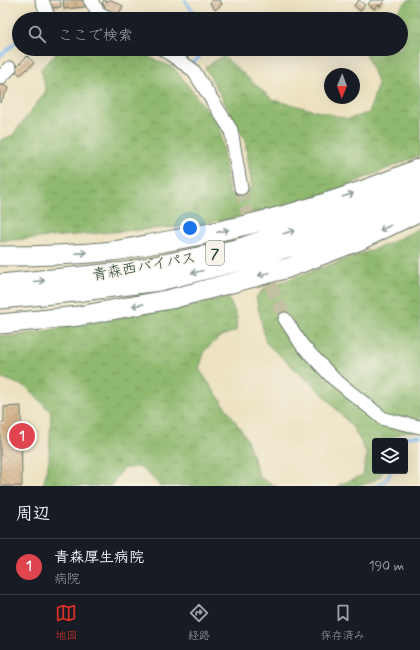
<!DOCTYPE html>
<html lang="ja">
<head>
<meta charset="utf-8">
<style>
  :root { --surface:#171b24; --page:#20242c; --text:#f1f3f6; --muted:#9ea1a6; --line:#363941; --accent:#d93025 }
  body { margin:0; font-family:Mynerve,"Klee One",sans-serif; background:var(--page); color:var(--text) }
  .controls { position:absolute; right:12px; bottom:12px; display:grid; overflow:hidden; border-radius:4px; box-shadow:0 4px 16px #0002 }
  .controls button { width:36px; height:36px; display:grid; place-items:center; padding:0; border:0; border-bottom:1px solid var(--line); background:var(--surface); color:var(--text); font:20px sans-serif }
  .compass { position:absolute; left:324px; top:68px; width:36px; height:36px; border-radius:50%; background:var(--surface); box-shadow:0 4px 16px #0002; rotate:181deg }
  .you { position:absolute; left:190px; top:228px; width:14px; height:14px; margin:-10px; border:3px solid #fff; border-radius:50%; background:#1a73e8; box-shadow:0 0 0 6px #1a73e833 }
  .badge { display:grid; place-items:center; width:26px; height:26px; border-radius:50%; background:var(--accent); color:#fff; font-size:13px; font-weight:700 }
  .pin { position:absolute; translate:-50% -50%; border:2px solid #fff; box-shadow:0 1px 4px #0006 }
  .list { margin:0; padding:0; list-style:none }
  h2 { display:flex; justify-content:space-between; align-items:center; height:52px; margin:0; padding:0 16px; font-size:17px }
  h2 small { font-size:13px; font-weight:400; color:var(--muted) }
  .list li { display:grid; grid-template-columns:26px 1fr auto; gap:12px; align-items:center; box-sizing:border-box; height:56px; padding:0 16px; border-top:1px solid var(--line) }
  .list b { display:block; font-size:15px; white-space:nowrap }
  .list p { margin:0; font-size:13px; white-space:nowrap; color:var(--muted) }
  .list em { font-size:13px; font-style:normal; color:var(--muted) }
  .icon { flex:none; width:22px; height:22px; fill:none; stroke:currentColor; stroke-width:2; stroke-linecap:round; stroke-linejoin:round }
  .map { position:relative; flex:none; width:420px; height:486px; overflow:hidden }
  .search { position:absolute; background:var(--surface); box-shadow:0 4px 16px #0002; left:12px; right:12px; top:12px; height:44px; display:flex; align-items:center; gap:10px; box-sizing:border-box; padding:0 14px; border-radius:22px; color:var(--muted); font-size:15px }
  .sheet { height:108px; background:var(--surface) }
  nav { display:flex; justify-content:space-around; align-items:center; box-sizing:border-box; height:56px; border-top:1px solid var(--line); background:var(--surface); font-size:11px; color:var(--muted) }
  nav a { display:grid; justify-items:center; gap:2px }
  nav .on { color:var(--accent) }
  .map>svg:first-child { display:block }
</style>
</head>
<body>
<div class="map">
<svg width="420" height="486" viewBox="0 0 420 486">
  <defs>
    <pattern id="forest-crowns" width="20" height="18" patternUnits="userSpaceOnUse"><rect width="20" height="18" fill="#90b96f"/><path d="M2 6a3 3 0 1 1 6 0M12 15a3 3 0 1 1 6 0" fill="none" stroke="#75985c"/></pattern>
    <pattern id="building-cross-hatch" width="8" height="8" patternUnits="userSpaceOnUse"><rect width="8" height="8" fill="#d2ad82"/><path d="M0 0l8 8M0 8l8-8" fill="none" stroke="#aa8e6b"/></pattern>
  </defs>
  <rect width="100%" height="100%" fill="#f7f3e8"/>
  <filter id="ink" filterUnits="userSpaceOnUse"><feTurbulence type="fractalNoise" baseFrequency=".025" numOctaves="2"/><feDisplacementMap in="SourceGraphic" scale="8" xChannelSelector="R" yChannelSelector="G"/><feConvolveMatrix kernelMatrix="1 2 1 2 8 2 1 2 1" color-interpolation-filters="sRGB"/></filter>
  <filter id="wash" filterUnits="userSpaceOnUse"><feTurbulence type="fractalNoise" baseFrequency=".012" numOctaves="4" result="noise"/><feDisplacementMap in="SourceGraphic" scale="16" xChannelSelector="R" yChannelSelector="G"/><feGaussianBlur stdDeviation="0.9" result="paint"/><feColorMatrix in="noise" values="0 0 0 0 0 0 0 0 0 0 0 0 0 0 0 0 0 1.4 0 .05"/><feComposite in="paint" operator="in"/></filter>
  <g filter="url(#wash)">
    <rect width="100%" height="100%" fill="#ece1bf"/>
    <path fill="url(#forest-crowns)" stroke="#587b52" d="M408,0H420V155L317,198L229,219L188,226L0,241V141L13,135L46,91L41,69L61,49H131L174,68L220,127L229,195L252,189L245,140L205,67L223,56L273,100L348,119L369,113L378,84L364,49H401V19H389Z
      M420,228V431L404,432L392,438L391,441H375V471H383C377,486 353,486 337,486L363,475L367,454L354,429L322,393L266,343L256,297L265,288L386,245Z
      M228,297L237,317L236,331L221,336L205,350L199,369L246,437L260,478L276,486H160L157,482L140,467L124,468L110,486H43L49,460L51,412L26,387L0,377V336H16L211,301Z"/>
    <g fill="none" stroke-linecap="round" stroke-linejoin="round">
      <path stroke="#80bbf2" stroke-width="3" d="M185,0L188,5L200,19
        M51,12C63,12 72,12 81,19
        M152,49L162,56
        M0,56L19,40
        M192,63L199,58L203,49
        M398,441L408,437L420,436
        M377,486C384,482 389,479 391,471"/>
    </g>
    <g id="blocks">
      <path fill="url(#building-cross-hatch)" d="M49,0H60L61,7L49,8Z
        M63,0H84L85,7L64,9Z
        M104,0L107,2L108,0H111L123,6L118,15L104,8L105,5L102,4Z
        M213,0H219L222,4L215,10L210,3Z
        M359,0L365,5L360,11L354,5Z
        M371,0H385L380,6L377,5L374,9L368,4Z
        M27,56L34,63L20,75L14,69Z
        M0,80L5,82L3,85L9,88L0,103Z
        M21,406L22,486H0V423H4V407Z"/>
    </g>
  </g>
  <g filter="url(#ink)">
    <use href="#blocks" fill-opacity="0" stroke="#677665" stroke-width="1"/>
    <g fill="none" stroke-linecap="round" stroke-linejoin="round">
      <path stroke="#c3c0a3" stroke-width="13" stroke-dasharray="13 6" stroke-linecap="butt" d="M241,188L252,231
        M263,267L285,319"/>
      <defs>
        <path id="minor" d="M42,0L49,19
          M90,0L99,13L111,19
          M163,49L193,70L231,130L241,188
          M0,78L10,68
          M285,319L302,345L333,378L354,395L384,419L420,427"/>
        <path id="highway" d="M0,256C37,256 75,255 112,251C131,249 149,244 168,241C255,226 339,203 420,168
          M0,284L125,272L237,249L313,224L388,197L420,183
          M0,299L75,292L159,281L268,254L351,227L419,199
          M0,324L79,316L171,299L288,268L358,241L420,211"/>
      </defs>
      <use href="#minor" stroke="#677665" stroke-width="15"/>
      <use href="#highway" stroke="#677665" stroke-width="21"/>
      <use href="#minor" stroke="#fff" stroke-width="13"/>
      <use href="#highway" stroke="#fff" stroke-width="19"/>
    </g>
    <defs><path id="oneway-shaft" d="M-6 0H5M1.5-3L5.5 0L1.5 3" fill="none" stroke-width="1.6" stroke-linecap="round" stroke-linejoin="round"/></defs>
    <g stroke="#8f9e9a">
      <use href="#oneway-shaft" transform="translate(348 195) rotate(-19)"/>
      <use href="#oneway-shaft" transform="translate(385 228) rotate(154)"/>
      <use href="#oneway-shaft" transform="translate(223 231) rotate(-13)"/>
      <use href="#oneway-shaft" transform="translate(289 232) rotate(-18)"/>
      <use href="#oneway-shaft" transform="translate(81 253) rotate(-4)"/>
      <use href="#oneway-shaft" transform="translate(197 272) rotate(166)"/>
      <use href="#oneway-shaft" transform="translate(264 274) rotate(165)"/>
      <use href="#oneway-shaft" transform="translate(39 281) rotate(-6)"/>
      <use href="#oneway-shaft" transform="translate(138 305) rotate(170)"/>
    </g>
  </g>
  <g text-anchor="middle" stroke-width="3" stroke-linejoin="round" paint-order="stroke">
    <rect fill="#f7f3e8" stroke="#60746a" stroke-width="1" x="206" y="241" width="18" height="24" rx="3"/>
    <g font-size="14" font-weight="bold" fill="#1f3d34">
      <text x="215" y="258">7</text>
    </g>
    <g font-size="15" fill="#1f3d34" stroke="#f7f3e8">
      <text transform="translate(144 266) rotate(-10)" y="5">青森西バイパス</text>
    </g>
  </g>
</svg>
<div class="controls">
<button><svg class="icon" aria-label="layers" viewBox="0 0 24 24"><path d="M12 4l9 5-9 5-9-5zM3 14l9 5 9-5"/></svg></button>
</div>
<svg class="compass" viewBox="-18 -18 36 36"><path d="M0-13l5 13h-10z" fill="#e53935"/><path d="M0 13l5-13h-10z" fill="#9ea1a6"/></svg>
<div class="you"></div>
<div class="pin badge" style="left:22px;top:436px;background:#e0444e">1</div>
<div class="search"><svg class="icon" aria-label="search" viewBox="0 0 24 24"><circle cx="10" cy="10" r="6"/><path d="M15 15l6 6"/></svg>ここで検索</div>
</div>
<section class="sheet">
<h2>周辺<small></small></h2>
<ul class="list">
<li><span class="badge" style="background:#e0444e">1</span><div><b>青森厚生病院</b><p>病院</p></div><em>190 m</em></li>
</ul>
</section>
<nav>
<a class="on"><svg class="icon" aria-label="map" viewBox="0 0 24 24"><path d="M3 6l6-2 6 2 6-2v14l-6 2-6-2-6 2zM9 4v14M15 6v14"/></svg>地図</a>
<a><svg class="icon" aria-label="directions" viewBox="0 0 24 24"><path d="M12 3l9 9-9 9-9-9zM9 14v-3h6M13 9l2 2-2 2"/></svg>経路</a>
<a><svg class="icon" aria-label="saved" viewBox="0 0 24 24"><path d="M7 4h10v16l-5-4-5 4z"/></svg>保存済み</a>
</nav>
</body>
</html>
